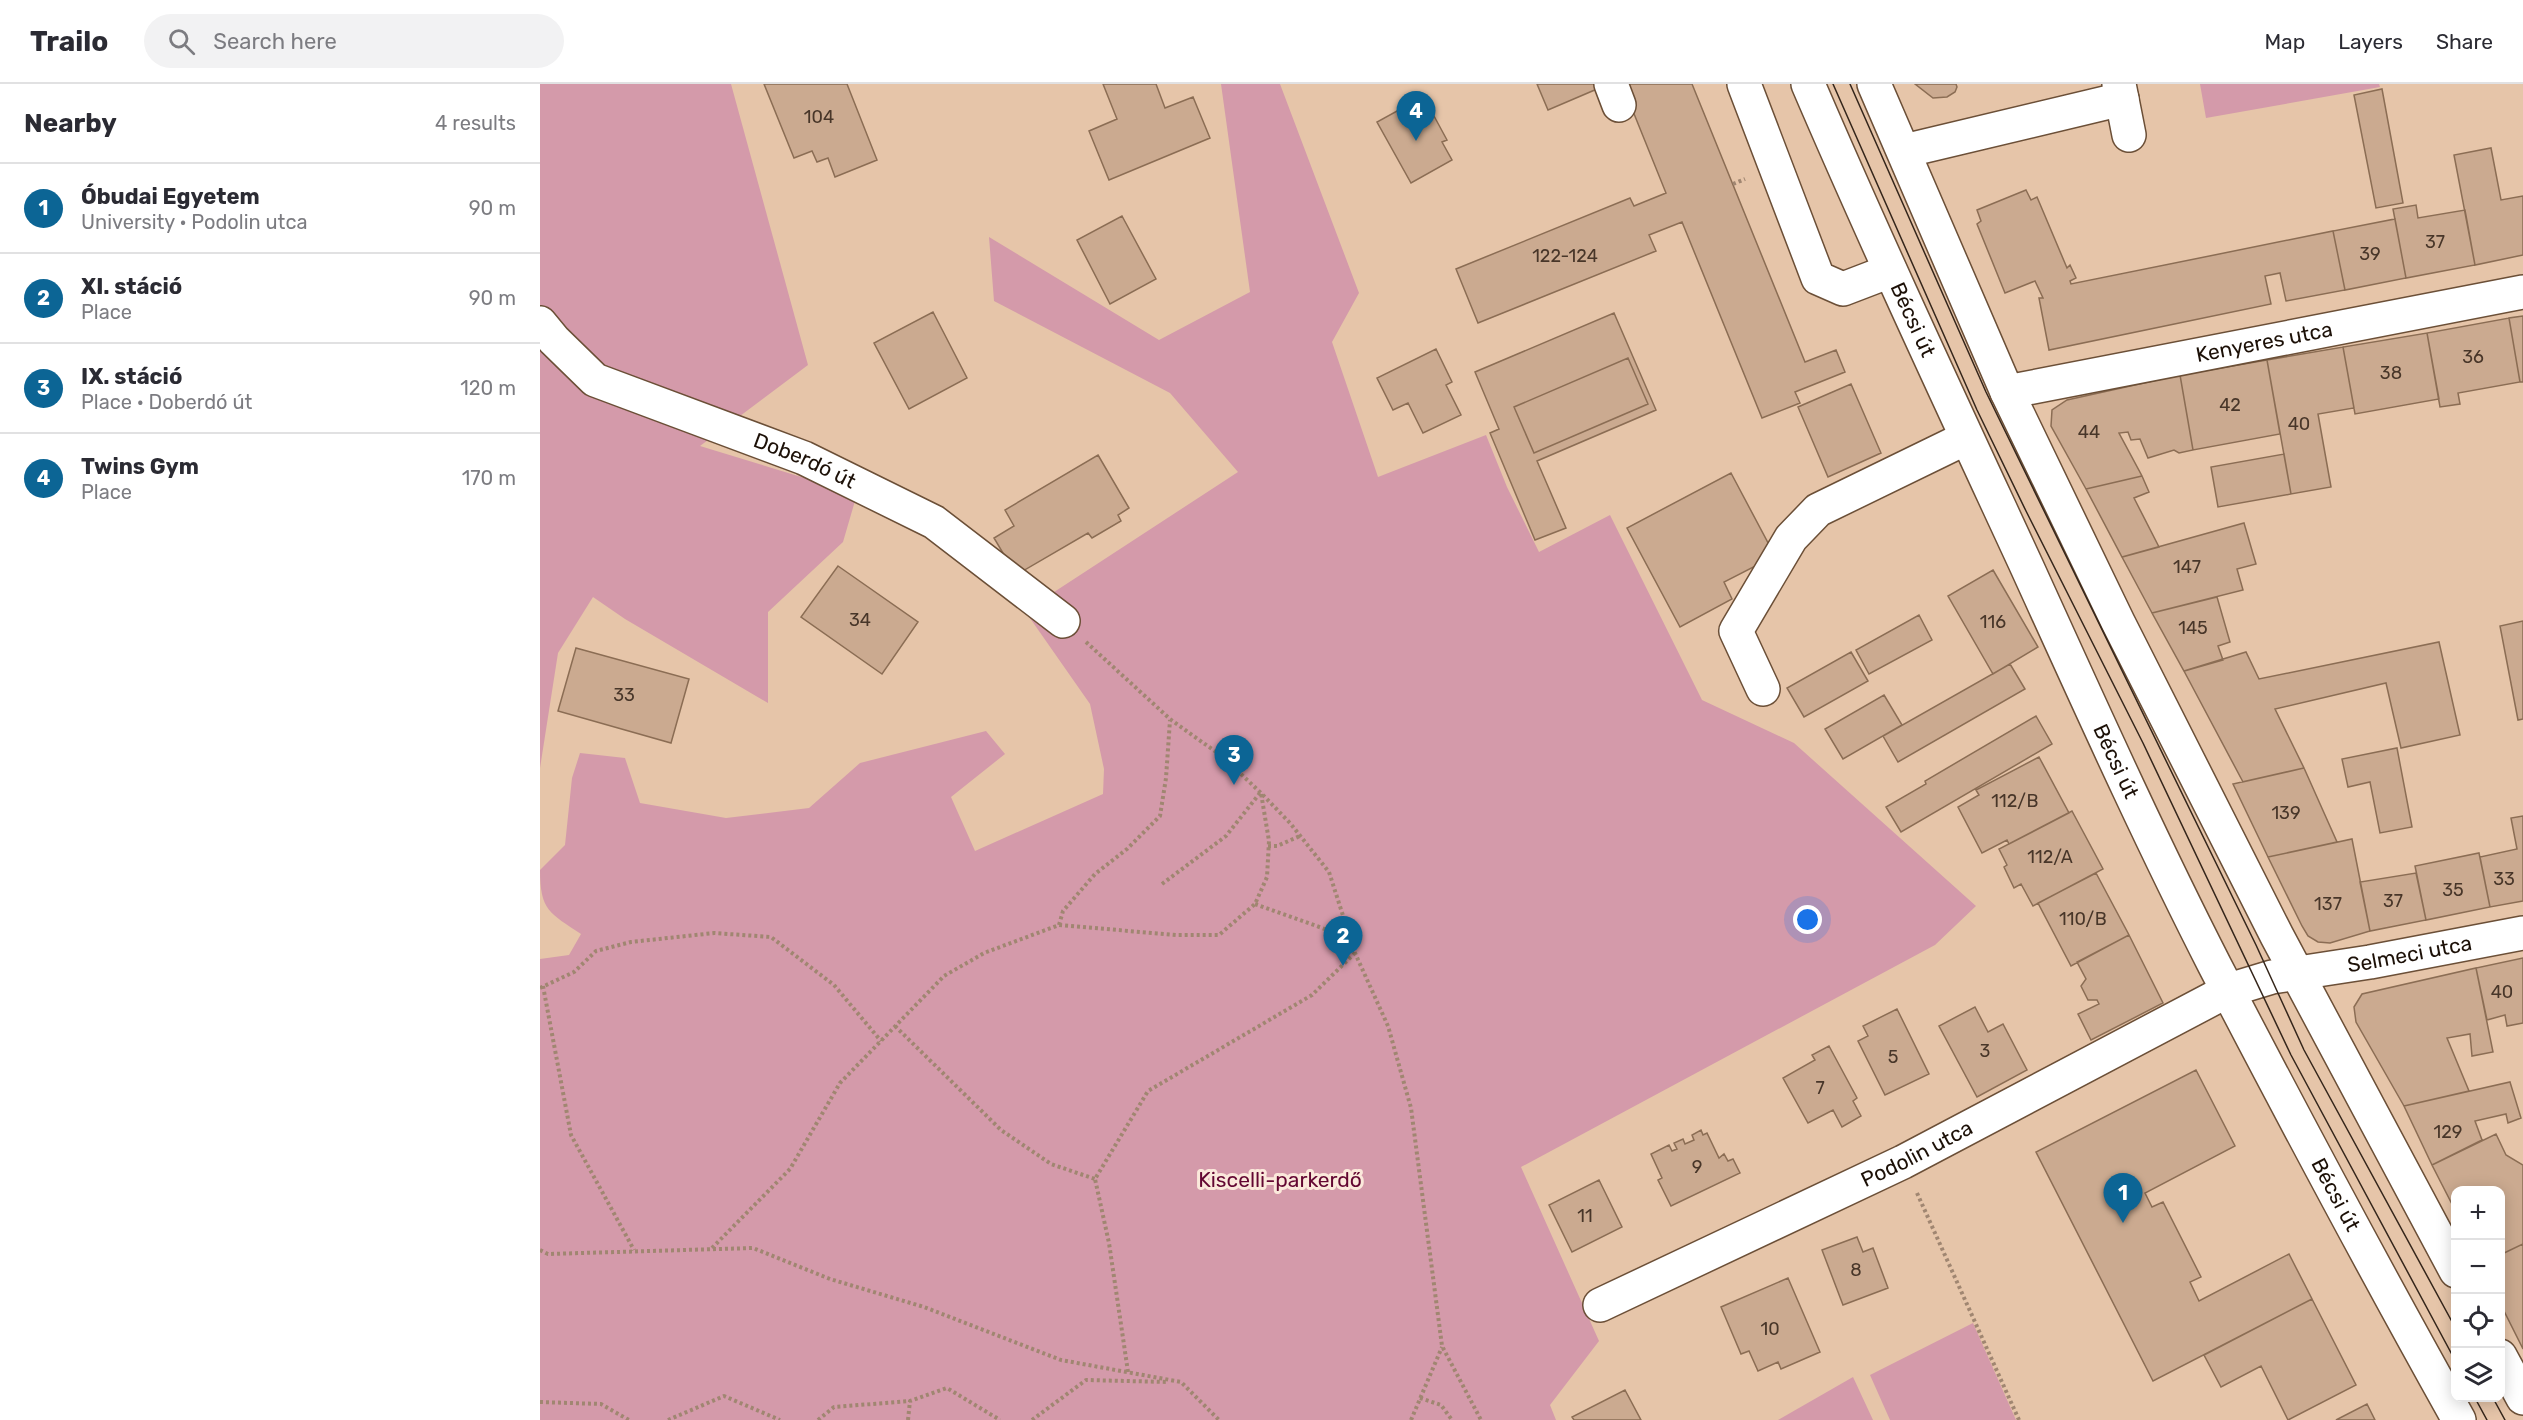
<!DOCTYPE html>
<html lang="en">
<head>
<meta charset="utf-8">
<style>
  :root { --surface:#fff; --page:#f2f2f3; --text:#2b2b33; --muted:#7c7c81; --line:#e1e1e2; --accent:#0c6595 }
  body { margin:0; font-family:Rubik,sans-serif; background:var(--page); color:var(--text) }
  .controls { position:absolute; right:18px; bottom:18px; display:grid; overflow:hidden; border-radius:12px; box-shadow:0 3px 15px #0003 }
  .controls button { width:54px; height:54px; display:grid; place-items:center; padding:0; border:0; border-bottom:2px solid var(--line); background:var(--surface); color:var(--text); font:30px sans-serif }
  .you { position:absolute; left:1268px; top:836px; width:21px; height:21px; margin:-15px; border:4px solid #fff; border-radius:50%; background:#1a73e8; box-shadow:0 0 0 9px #1a73e833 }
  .badge { display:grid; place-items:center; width:39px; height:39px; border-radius:50%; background:var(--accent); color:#fff; font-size:20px; font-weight:700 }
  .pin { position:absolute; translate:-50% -50px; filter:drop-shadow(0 2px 3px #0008) }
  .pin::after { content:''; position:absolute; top:32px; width:21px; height:18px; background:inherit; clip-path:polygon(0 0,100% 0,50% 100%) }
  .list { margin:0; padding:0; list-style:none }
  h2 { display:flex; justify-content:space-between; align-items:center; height:78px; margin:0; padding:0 24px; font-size:26px }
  h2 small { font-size:20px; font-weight:400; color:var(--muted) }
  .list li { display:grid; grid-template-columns:39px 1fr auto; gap:18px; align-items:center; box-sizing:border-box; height:90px; padding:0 24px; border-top:2px solid var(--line) }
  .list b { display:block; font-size:22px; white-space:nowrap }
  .list p { margin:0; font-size:20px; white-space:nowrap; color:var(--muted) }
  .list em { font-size:20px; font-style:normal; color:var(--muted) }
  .icon { flex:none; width:33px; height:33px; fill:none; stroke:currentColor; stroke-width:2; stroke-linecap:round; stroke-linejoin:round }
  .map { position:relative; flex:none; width:1983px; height:1336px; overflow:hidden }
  header { display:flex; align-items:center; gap:36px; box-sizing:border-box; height:84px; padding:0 30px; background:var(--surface); border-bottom:2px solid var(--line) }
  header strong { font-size:28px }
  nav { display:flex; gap:33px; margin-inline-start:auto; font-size:21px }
  .search { width:420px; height:54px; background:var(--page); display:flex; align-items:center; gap:15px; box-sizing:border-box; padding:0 21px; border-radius:33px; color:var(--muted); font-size:22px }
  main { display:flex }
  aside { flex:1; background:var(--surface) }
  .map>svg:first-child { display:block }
</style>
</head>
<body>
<header>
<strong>Trailo</strong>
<div class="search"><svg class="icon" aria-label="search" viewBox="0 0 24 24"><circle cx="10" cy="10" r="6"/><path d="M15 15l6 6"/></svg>Search here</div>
<nav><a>Map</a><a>Layers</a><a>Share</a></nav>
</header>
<main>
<aside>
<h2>Nearby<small>4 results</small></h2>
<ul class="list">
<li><span class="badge">1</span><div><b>Óbudai Egyetem</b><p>University · Podolin utca</p></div><em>90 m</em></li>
<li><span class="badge">2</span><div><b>XI. stáció</b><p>Place</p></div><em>90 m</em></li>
<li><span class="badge">3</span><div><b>IX. stáció</b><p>Place · Doberdó út</p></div><em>120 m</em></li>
<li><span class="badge">4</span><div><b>Twins Gym</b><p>Place</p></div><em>170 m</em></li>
</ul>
</aside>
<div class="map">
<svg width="1983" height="1336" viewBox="0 0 1983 1336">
  <rect width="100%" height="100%" fill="#e6c5a9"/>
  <path fill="#d49aaa" d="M0,0H191L268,281L160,362L317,410L303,458L228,528V619L85,535L53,513L18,569L0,684Z
    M681,0H740L819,209L792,258L838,393L946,351L967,403L999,468L1070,431L1162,616L1254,659L1436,822L1395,861L981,1083L1059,1257L1010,1321L1016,1336H0V875L29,871L41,850C10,829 0,827 0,786L25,761L32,694L40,669L85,674L100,719L186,734L269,724L320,679L446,647L465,670L411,713L435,767L563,710L564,685L550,620L485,527L698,388L630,309L454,217L449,153L619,256L710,208Z
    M1660,0H1839L1840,3L1666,34Z
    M1433,1239L1476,1336H1350L1330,1291Z
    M1313,1293L1333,1336H1238Z"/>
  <path fill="#cbaa90" stroke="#8b6d54" stroke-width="1.5" d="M224,0H307L337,76L295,93L288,74L277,78L272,67L254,74Z
    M563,0H616L625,24L653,13L670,54L569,96L549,47L577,35Z
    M997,0H1063L1064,2L1008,26Z
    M1082,0H1152L1265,278L1296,266L1305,288L1255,308L1260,319L1222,334L1142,138L1109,151L1116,167L938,239L916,185L1090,114L1094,122L1126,109Z
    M1375,0H1416L1417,3L1415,8L1407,13L1393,14Z
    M1842,5L1863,119L1836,124L1814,11Z
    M877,16L888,36L894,32L907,56L902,58L912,76L871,99L837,38Z
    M1951,64L1961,116L1983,112V171L1935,181L1914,71Z
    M1486,106L1491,116L1497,113L1527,184L1530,181L1536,194L1530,197L1531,200L1793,147L1805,206L1746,217L1740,189L1725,192L1731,220L1509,266L1499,214H1503L1495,197L1465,209L1437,140L1441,137L1437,126Z
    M1876,121L1878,134L1925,126L1935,181L1866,194L1853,125Z
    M582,132L616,195L570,220L537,156Z
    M1855,135L1866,194L1805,206L1793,147Z
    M393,228L427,294L369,325L334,259Z
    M1074,229L1116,326L997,377L1026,444L995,456L950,349L959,345L935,288Z
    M1983,232V298H1980L1969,234Z
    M1969,234L1980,298L1918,309L1920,320L1900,323L1887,249Z
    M1887,249L1899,315L1815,330L1803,263Z
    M1803,263L1814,324L1778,330L1791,403L1751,410L1727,276Z
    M896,265L912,298L906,301L921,331L883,349L868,319L853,326L837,294Z
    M1088,274L1108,320L994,369L974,323Z
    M1727,276L1740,350L1653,366L1640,291Z
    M1640,291L1653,366L1639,369L1634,366L1608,374L1600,355L1591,356L1588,348L1579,349L1602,392L1546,405L1511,342L1512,326L1527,316Z
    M1311,300L1341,369L1288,393L1258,323Z
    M1744,370L1751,410L1678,423L1671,383Z
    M558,371L589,424L578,431L581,437L552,454L548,449L476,491L454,454L474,442L465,426Z
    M1191,389L1235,472L1184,498L1192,515L1140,543L1087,444Z
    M1602,392L1609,408L1594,414L1619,463L1582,473L1546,405Z
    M1704,439L1716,480L1697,485L1703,506L1612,529L1582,473Z
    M298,482L378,538L342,590L261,533Z
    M1453,486L1498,563L1453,590L1408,512Z
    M1677,513L1690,558L1678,562L1683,576L1644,587L1612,529Z
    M1379,531L1392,556L1329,590L1316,566Z
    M1983,537V635L1978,636L1960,542Z
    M1899,558L1920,651L1861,664L1846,599L1735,625L1764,684L1703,698L1644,587L1706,568L1719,595Z
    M36,564L149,595L131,659L18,627Z
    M1311,568L1328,597L1264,633L1247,604Z
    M1470,580L1485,605L1358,678L1343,652Z
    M1344,611L1362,641L1303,675L1285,645Z
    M1496,632L1512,660L1361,748L1346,723L1386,700L1385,697Z
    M1857,664L1872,743L1840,749L1830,698L1808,703L1802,675Z
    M1499,673L1529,729L1469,760L1467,756L1442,769L1418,723L1439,711L1436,706Z
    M1764,684L1797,758L1728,773L1693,700Z
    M1532,727L1563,785L1493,822L1481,800L1474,804L1464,783L1467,781L1459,765Z
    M1983,732V817L1950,823L1940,773L1977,765L1971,734Z
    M1812,755L1830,847L1790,859L1778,858L1768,852L1762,842L1728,773Z
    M1939,769L1950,823L1886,836L1875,782Z
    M1556,789L1589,851L1531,882L1498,819Z
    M1876,789L1886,836L1830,847L1820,798Z
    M1589,851L1623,919L1551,956L1538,930L1559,920L1557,916H1548L1541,902L1546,895L1537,878Z
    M1983,874V939L1967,942L1965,931L1947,936L1936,884Z
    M1936,884L1953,968L1932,972L1930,950L1907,954L1929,1007L1864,1022L1816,938L1814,923L1822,910Z
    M1435,923L1448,948L1463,940L1487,986L1437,1013L1399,942Z
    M1357,925L1389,990L1345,1011L1318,957L1328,952L1323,942Z
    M1289,962L1317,1014L1313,1017L1321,1032L1302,1043L1293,1026L1268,1039L1243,994L1275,976L1272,971Z
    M1656,986L1695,1062L1605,1109L1612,1123L1623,1118L1661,1193L1650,1198L1659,1217L1749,1170L1772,1215L1613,1297L1496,1068Z
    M1970,998L1981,1034L1968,1039L1966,1030L1935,1037L1942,1056L1892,1081L1864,1022Z
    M1161,1046L1163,1051L1167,1049L1179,1074L1184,1070L1188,1077L1193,1075L1200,1089L1131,1122L1118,1096L1122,1094L1111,1070L1129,1061L1132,1067L1137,1065L1134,1059L1143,1055L1145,1060L1154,1056L1152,1051Z
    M1956,1050L1966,1071L1983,1081V1160L1960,1171V1106H1916V1128L1892,1081Z
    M1059,1096L1082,1143L1032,1168L1009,1121Z
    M1317,1153L1323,1168L1333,1164L1348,1204L1303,1221L1282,1166Z
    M1983,1160V1265L1960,1219V1171Z
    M1248,1194L1280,1268L1241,1285L1238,1278L1218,1287L1209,1267L1201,1270L1181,1223Z
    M1772,1215L1816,1301L1748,1336L1721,1282L1681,1303L1664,1271Z
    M1085,1306L1101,1336H1034L1032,1333Z
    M1827,1320L1835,1336H1796Z"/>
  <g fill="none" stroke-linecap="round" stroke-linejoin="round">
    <defs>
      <g id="minor">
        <path d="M1071,0L1079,21"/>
        <path d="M1204,0L1278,194L1303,205L1350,187"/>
        <path d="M1579,0L1589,51"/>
        <path d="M1364,67L1582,15"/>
        <path id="s1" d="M0,239L14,256L55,296L264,374L394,438L523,537"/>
        <path id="s2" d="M1467,308L1983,208"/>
        <path d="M1223,605L1196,547L1251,454L1278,426L1426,354"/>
        <path id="s3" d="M1060,1221L1363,1078L1689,906L1732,893L1830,878L1983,849"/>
      </g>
      <g id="major">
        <path id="s4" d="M1268,0C1338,163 1413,323 1487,483C1548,617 1608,751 1675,882C1754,1034 1835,1186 1919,1336"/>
        <path d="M1334,0L1467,308L1578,538L1737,852L1916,1187"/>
        <path d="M1960,1272L1983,1314"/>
      </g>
    </defs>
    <use href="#minor" stroke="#6b4f37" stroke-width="36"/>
    <use href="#major" stroke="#6b4f37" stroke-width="36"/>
    <path stroke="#a08671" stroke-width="4" stroke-dasharray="3 3" stroke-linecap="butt" d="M1193,100L1205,95
      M546,558L630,635L683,673L721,709L750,739L789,788L815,869L848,942L871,1024L902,1262L941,1336
      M728,762H737L760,752
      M622,800L686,752L720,709
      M715,820L810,854
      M519,841L523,827L555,790L587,765L620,732L626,694L630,636
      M3,902L31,1051L94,1166
      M0,904L34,888L56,867L91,858L174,849L231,853L294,901L341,957
      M355,942L461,1046L511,1080L555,1095
      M1377,1109L1479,1336
      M172,1164L250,1085L300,999L404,892L444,869L519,841L636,851H679L715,820L727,793L729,757L721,709
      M0,1166L8,1170L213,1164L290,1195L384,1223L521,1276L641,1298L679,1336
      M588,1288L569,1159L555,1095L608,1007L772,911L815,869
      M880,1314L901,1321L912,1336
      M0,1318L61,1320L89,1336
      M128,1336L184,1312L240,1336
      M278,1336L294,1323L370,1317
      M368,1336L370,1317L407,1304L460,1336
      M492,1336L546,1296L628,1298
      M871,1336L902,1263"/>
    <use href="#minor" stroke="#fff" stroke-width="33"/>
    <use href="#major" stroke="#fff" stroke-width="33"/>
    <path stroke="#35261b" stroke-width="1.5" d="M1293,0L1437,326L1486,427L1603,659L1751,971L1916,1278
      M1310,0L1446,308L1716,861L1764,966L1916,1245
      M1935,1314L1947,1336
      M1953,1314L1965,1336"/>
  </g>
  <g text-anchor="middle" stroke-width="6" stroke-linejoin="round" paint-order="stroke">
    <g font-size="18" fill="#483629">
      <text x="279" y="39">104</text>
      <text x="1895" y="164">37</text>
      <text x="1830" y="176">39</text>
      <text x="1025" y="178">122-124</text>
      <text x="1933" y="279">36</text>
      <text x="1851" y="295">38</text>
      <text x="1690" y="327">42</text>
      <text x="1759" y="346">40</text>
      <text x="1549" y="354">44</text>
      <text x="1647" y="489">147</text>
      <text x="320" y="542">34</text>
      <text x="1453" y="544">116</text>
      <text x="1653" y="550">145</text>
      <text x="84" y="617">33</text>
      <text x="1475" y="723">112/B</text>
      <text x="1746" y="735">139</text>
      <text x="1510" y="779">112/A</text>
      <text x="1964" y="801">33</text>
      <text x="1913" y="812">35</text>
      <text x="1853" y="823">37</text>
      <text x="1788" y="826">137</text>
      <text x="1543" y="841">110/B</text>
      <text x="1962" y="914">40</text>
      <text x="1445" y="973">3</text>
      <text x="1353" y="979">5</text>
      <text x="1280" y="1010">7</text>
      <text x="1908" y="1054">129</text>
      <text x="1157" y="1089">9</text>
      <text x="1045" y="1138">11</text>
      <text x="1316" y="1192">8</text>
      <text x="1230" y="1251">10</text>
    </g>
    <g font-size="21" fill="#1c1007" stroke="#fbe9db">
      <text dy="7" stroke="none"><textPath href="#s4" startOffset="258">Bécsi út</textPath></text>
      <text dy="7" stroke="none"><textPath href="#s2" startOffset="262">Kenyeres utca</textPath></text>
      <text dy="7" stroke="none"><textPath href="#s1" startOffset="304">Doberdó út</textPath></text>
      <text dy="7" stroke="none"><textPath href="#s4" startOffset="744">Bécsi út</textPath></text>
      <text dy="7" stroke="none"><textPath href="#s3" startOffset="888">Selmeci utca</textPath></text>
      <text dy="7" stroke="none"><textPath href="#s3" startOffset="351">Podolin utca</textPath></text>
      <text dy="7" stroke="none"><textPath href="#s4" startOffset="1230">Bécsi út</textPath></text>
    </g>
    <g font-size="21" fill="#630732" stroke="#fbe9db">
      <text x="740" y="1103">Kiscelli-parkerdő</text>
    </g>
  </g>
</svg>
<div class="controls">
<button>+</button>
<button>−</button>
<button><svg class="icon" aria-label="locate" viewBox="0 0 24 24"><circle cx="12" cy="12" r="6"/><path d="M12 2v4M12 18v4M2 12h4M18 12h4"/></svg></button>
<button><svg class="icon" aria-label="layers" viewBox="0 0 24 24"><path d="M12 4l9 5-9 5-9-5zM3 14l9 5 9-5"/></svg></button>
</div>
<div class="you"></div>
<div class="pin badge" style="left:1583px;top:1139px">1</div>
<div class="pin badge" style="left:803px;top:882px">2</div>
<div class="pin badge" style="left:694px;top:701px">3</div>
<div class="pin badge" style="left:876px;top:57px">4</div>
</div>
</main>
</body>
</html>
